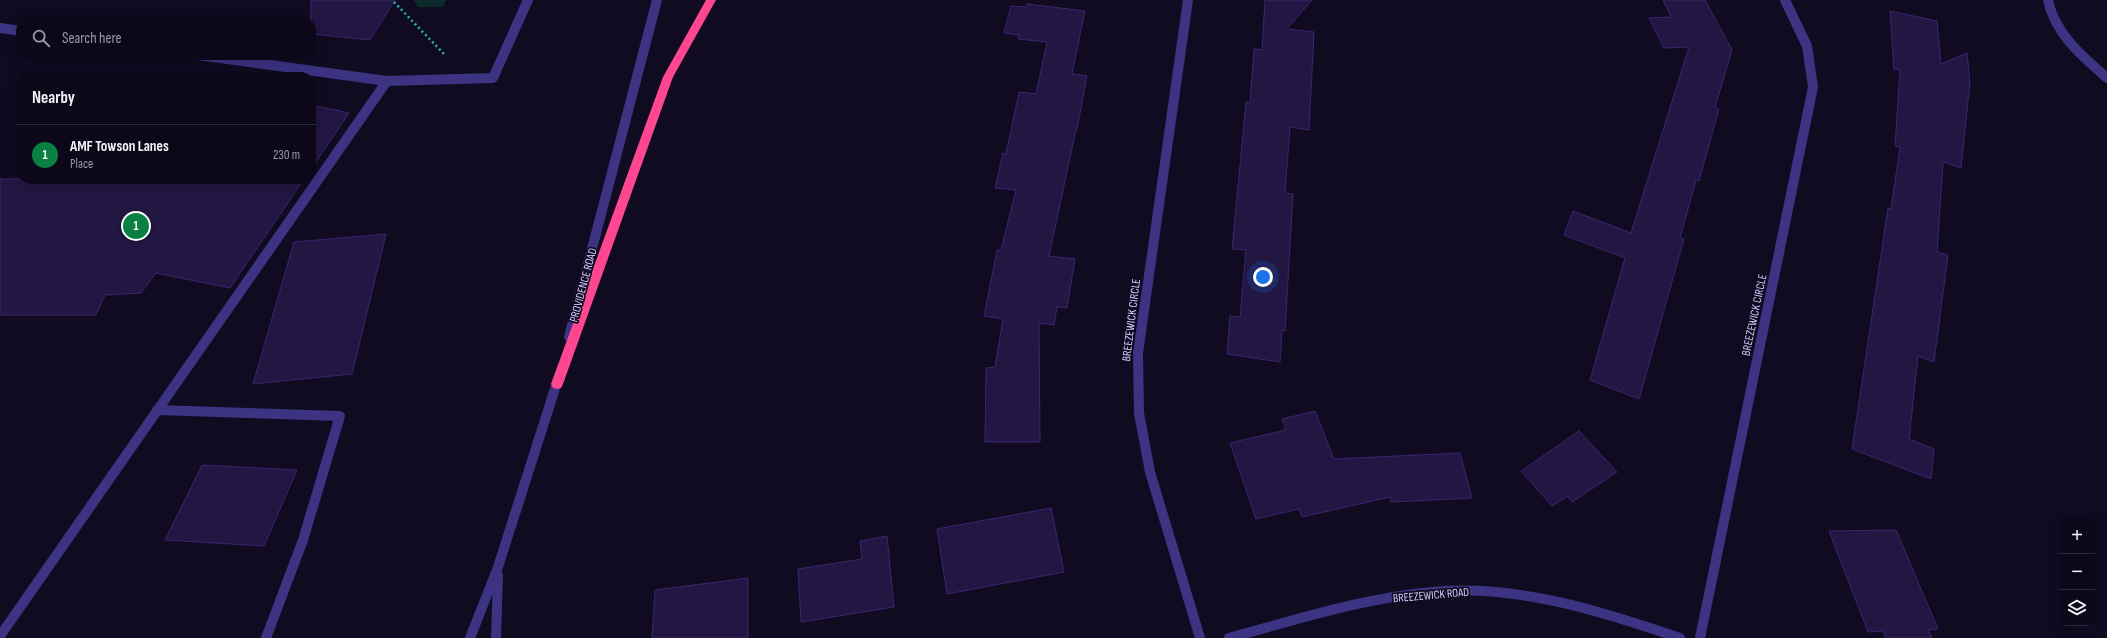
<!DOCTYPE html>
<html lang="en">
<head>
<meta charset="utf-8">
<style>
  :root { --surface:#0c0819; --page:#1a1626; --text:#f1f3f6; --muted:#9a9aa2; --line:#2c2938; --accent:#0b8043 }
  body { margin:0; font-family:"Sofia Sans Condensed",sans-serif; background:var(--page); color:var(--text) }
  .controls { position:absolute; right:12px; bottom:12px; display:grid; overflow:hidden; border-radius:8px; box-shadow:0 4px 16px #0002 }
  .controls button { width:36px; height:36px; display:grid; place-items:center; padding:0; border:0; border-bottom:1px solid var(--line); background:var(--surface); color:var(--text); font:20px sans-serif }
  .you { position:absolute; left:1263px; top:277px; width:14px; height:14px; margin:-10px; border:3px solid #fff; border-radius:50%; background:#1a73e8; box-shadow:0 0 0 6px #1a73e833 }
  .badge { display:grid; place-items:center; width:26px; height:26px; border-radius:50%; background:var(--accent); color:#fff; font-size:13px; font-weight:700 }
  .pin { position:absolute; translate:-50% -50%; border:2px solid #fff; box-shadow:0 1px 4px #0006 }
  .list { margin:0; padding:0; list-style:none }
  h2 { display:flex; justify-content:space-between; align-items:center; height:52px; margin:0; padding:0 16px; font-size:17px }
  h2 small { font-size:13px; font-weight:400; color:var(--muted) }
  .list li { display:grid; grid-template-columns:26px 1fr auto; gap:12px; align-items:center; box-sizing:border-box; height:60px; padding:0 16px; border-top:1px solid var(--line) }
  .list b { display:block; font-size:15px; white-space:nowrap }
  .list p { margin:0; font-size:13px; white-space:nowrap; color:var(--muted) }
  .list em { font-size:13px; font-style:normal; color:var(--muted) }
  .icon { flex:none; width:22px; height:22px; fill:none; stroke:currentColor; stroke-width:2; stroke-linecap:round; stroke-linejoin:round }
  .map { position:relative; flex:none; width:2107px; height:638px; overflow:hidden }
  .search { position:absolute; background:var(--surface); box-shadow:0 4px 16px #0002; left:16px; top:16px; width:300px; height:44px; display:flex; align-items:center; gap:10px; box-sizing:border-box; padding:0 14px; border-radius:16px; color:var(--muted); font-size:15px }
  .panel { position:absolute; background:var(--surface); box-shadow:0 4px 16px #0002; left:16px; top:72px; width:300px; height:112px; border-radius:16px }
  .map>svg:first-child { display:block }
</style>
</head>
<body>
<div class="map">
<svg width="2107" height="638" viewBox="0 0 2107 638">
  <rect width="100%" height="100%" fill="#100b21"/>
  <path fill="#0e2a2b" d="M413,0H446L443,7H418Z"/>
  <path fill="#221643" stroke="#3a2671" d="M311,0H395L370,40L311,34Z
    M1265,0H1312L1287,29L1314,32L1309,130L1290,127L1285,193L1293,194L1285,331L1282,330L1280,362L1227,354L1230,316L1240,317L1246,250L1232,249L1246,102L1250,103L1254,49L1262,50Z
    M1663,0H1705L1732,50L1715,107L1719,109L1699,181L1696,180L1680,238L1684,239L1639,399L1590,380L1625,258L1564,235L1573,211L1631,233L1689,47L1664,48L1649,18L1671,17Z
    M1027,4L1085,11L1072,74L1087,76L1077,129H1076L1049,256L1075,259L1067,308L1057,307L1054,325L1039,323L1040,442H985L986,368L995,367L1003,319L984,316L997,250H1001L1016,190L995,188L1003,153L1006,154L1019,92L1036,94L1047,42L1018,39L1019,35L1004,33L1011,6L1026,7Z
    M1890,11L1937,21L1941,64L1967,53L1970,82L1961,168L1943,162L1937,252L1948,255L1934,362L1918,356L1909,439L1934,449L1931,479L1852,449L1888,208L1891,209L1900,147L1895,146L1900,70L1894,69Z
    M311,105L349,113L311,169Z
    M0,179H304L230,288L156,273L141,293L105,295L96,315H0Z
    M386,234L352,374L253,384L294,242Z
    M1315,411L1334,459L1460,453L1472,498L1391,502L1390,497L1302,517L1299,509L1256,519L1230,443L1286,430L1282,419Z
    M1579,431L1617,472L1572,502L1568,496L1552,506L1521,471Z
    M202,465L297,470L264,546L165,540Z
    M1051,508L1064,572L947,594L937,529Z
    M1896,530L1938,629L1928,630L1932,638H1886L1883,631L1868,632L1829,531Z
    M887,536L894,607L801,622L798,569L862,559L860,541Z
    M748,578V638H652L655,590Z"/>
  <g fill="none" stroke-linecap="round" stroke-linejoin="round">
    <path stroke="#25b7b9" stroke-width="2.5" stroke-dasharray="2 3" stroke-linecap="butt" d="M394,2L445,55"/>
    <path stroke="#3c3383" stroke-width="10" d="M0,28L21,31
      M198,55L387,81
      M157,410L340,416L303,540L266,638
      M0,636L387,81L493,78L528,0"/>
    <path stroke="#3c3383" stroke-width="10" d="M1188,0L1138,353L1139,413L1150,472L1200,638
      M2048,0C2055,34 2082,56 2107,78
      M1229,638C1296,620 1363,598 1432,592C1517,584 1601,611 1680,638
      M1700,638L1813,87L1807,46L1785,0"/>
    <path stroke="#3c3383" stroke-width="10" d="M569,337L657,0
      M470,638L498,567L559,376
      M496,638L498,575"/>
    <path fill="#ff4691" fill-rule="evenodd" d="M706,0H716L673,77L563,384L561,388L557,389L553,388L551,384L663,77Z"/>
  </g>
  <g text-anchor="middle" stroke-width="3.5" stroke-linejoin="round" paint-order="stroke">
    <g font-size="12" fill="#d5cbff" stroke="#100b21">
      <text transform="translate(583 285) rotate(-75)" y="4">PROVIDENCE ROAD</text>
      <text transform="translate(1754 315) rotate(-78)" y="4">BREEZEWICK CIRCLE</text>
      <text transform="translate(1131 320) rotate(-83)" y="4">BREEZEWICK CIRCLE</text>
      <text transform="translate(1431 595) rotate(-5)" y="4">BREEZEWICK ROAD</text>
    </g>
  </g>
</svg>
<div class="controls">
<button>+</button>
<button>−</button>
<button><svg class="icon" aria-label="layers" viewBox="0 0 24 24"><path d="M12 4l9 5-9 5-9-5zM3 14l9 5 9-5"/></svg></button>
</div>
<div class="you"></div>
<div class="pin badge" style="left:136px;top:226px">1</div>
<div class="search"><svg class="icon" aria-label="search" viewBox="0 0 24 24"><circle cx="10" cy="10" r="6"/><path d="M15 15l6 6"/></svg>Search here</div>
<section class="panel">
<h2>Nearby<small></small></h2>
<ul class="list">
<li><span class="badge">1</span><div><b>AMF Towson Lanes</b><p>Place</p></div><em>230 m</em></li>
</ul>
</section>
</div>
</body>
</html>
